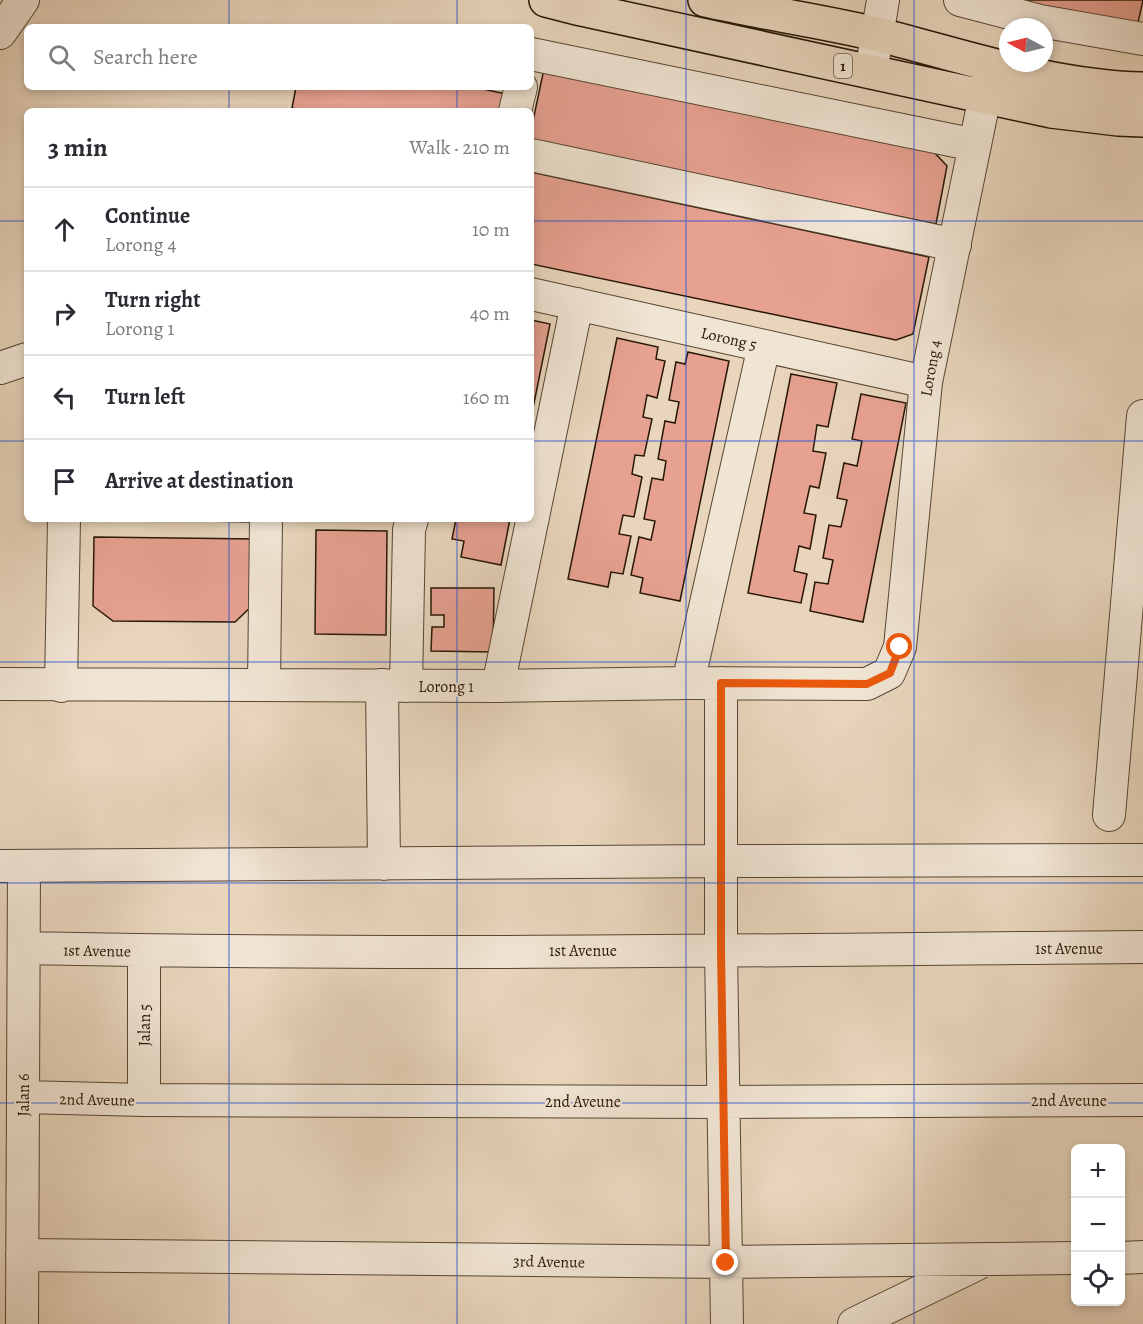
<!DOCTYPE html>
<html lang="en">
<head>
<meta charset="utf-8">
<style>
  :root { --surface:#fff; --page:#f2f2f3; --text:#2b2b33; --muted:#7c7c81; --line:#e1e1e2 }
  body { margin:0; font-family:Alegreya,serif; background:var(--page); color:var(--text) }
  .controls { position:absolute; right:18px; bottom:18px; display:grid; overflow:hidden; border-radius:9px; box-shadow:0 3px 9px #0003 }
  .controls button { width:54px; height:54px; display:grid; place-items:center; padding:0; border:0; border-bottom:2px solid var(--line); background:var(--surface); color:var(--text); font:30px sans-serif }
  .compass { position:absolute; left:999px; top:18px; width:54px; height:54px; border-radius:50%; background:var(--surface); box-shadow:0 3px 9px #0003; rotate:277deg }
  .stop { position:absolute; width:18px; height:18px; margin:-14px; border:4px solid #ea580c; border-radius:50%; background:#fff }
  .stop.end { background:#ea580c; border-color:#fff; box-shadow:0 2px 6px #0008 }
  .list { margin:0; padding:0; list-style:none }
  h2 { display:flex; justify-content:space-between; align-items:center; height:78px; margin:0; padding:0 24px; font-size:26px }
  h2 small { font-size:20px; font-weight:400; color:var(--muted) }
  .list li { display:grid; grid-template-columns:39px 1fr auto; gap:18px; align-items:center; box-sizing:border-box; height:84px; padding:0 24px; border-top:2px solid var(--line) }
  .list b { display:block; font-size:22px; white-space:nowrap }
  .list p { margin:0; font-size:20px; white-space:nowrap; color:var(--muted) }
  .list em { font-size:20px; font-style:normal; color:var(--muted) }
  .icon { flex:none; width:33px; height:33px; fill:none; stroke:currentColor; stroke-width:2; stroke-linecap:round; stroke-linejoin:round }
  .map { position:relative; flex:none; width:1143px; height:1324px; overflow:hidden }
  .search { position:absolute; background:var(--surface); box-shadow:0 3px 9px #0003; left:24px; top:24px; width:510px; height:66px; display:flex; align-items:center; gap:15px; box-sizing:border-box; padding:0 21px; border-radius:9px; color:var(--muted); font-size:22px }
  .panel { position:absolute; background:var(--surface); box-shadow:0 3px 9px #0003; left:24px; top:108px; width:510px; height:414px; border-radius:9px }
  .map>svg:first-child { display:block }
</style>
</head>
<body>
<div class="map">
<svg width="1143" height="1324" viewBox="0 0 1143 1324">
  <rect width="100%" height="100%" fill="#e8d5bc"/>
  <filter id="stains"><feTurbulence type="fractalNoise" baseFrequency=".00333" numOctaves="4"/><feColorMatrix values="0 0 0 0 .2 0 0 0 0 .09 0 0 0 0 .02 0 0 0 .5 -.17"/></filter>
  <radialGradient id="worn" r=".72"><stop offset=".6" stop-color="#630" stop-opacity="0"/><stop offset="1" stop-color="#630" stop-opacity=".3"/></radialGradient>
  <path fill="#e7a191" stroke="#271705" stroke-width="1.5" d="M1012,0H1143L1137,27Z
    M544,69L933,151L947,166L936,224L531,140V130Z
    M296,87H474L506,94L503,111H304L292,108Z
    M531,172L929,257L913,334L896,340L531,264Z
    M531,320L550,324L531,418Z
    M617,338L658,347L656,359L665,361L657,398L647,395L643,417L652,419L644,456L635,455L632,474L642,477L634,517L623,515L619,534L631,536L623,574L611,572L608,587L568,579Z
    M688,352L729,361L680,601L640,593L643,578L631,575L639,537L651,540L655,521L644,519L652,478L663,480L666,461L658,459L665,421L675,423L679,402L669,400L676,362L685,364Z
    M791,374L837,383L828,427L817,425L813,451L826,453L819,488L810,486L804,513L816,515L810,549L799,546L794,571L807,574L801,603L748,593Z
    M861,394L906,403L863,622L810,611L815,582L828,584L833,560L823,558L829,525L841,527L847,500L837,498L844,463L857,466L862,441L852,439Z
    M94,519H255V522Z
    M456,519H510L501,565L461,557L464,541L452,539Z
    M316,530L387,531L386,635L315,634Z
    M94,537L256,539L254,604L235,622L113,621L93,606Z
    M431,588H494L493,652L431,651L432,627H444V615H431Z"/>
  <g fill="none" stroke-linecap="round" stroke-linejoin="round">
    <defs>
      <path id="minor" d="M960,0L1040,21L1143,39
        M0,33L23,0
        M531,54L975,145
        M871,72L883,0
        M515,111L521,87
        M531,155L955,245
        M531,294L926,382
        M0,368L27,359
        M688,683L764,346
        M721,683V950L727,1324
        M0,684L498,686L688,683L867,684L889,673L900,647L926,382L990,72
        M264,685L266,519
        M382,685L384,864
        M61,686L64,519
        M406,686L409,530L412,519
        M498,686L577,304
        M1109,815L1143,416
        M0,866L721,861L1143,860
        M24,948C397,956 770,950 1143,947
        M144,951V1100
        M23,1097L144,1100L723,1102L1143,1100
        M22,1255L726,1262L1076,1258
        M1120,1258L1143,1257
        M22,1324L24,866
        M854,1324L977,1264"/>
      <path id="highway" d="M546,0L581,9L1051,111L1118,119L1143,120
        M705,0C763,13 822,21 880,35C966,57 1053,87 1143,89"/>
    </defs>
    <use href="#minor" stroke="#574633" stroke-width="34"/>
    <use href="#highway" stroke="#271705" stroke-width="36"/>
    <use href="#minor" stroke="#f0e4d3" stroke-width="32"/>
    <use href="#highway" stroke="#e8d5bc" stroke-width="33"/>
  </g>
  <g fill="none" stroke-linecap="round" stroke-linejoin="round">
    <path stroke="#ea580c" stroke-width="8" d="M726,1263L721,950V683L867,684L890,673L900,647"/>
  </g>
  <path fill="none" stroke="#1d4ed8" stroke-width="1.5" stroke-opacity="0.55" d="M229,0V27M457,0V27M686,0V1324M914,0V1324M229,87V111M457,87V111M0,221H27M531,221H1143M0,441H27M531,441H1143M229,519V1324M457,519V1324M0,662H1143M0,883H1143M0,1103H1143"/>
  <g text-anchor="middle" stroke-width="4.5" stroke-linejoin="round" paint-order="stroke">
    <rect fill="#f0e4d3" stroke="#635443" stroke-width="1.5" x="834" y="54" width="18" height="24" rx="4.5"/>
    <g font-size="15" font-weight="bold" fill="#271705">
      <text x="843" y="71">1</text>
    </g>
    <g font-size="16" fill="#271705" stroke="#f0e4d3">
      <text transform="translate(729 338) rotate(13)" y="6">Lorong 5</text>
      <text transform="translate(930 368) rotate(-80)" y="6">Lorong 4</text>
      <text x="446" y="692">Lorong 1</text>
      <text x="1069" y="954">1st Avenue</text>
      <text transform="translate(97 950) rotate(1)" y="6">1st Avenue</text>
      <text x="583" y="956">1st Avenue</text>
      <text transform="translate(144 1025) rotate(-90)" y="6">Jalan 5</text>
      <text transform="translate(23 1095) rotate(-90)" y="6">Jalan 6</text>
      <text transform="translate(97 1099) rotate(1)" y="6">2nd Aveune</text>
      <text x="1069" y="1106">2nd Aveune</text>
      <text x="583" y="1107">2nd Aveune</text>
      <text transform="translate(549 1261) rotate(1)" y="6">3rd Avenue</text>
    </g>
  </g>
  <rect width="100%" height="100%" filter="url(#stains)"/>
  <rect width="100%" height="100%" fill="url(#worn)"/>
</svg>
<div class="controls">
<button>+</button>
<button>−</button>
<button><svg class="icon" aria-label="locate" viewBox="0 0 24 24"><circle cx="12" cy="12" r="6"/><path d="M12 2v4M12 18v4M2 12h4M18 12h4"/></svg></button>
</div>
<svg class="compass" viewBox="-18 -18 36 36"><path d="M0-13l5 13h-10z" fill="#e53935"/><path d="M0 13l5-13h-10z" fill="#7c7c81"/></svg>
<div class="stop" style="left:900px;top:647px"></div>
<div class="stop end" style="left:726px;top:1263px"></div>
<div class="search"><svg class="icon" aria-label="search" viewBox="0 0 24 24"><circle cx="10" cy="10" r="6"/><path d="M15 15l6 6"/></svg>Search here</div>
<section class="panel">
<h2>3 min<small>Walk · 210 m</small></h2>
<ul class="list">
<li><svg class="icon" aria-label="ahead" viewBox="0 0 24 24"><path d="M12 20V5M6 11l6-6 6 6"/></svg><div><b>Continue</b><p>Lorong 4</p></div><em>10 m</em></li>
<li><svg class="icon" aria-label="right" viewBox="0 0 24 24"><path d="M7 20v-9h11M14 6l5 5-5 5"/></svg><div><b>Turn right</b><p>Lorong 1</p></div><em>40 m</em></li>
<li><svg class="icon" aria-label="left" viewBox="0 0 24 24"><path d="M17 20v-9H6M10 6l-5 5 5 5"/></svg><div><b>Turn left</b></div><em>160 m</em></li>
<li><svg class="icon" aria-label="arrive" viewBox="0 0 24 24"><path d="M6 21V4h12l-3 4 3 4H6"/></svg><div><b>Arrive at destination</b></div></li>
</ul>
</section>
</div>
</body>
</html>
